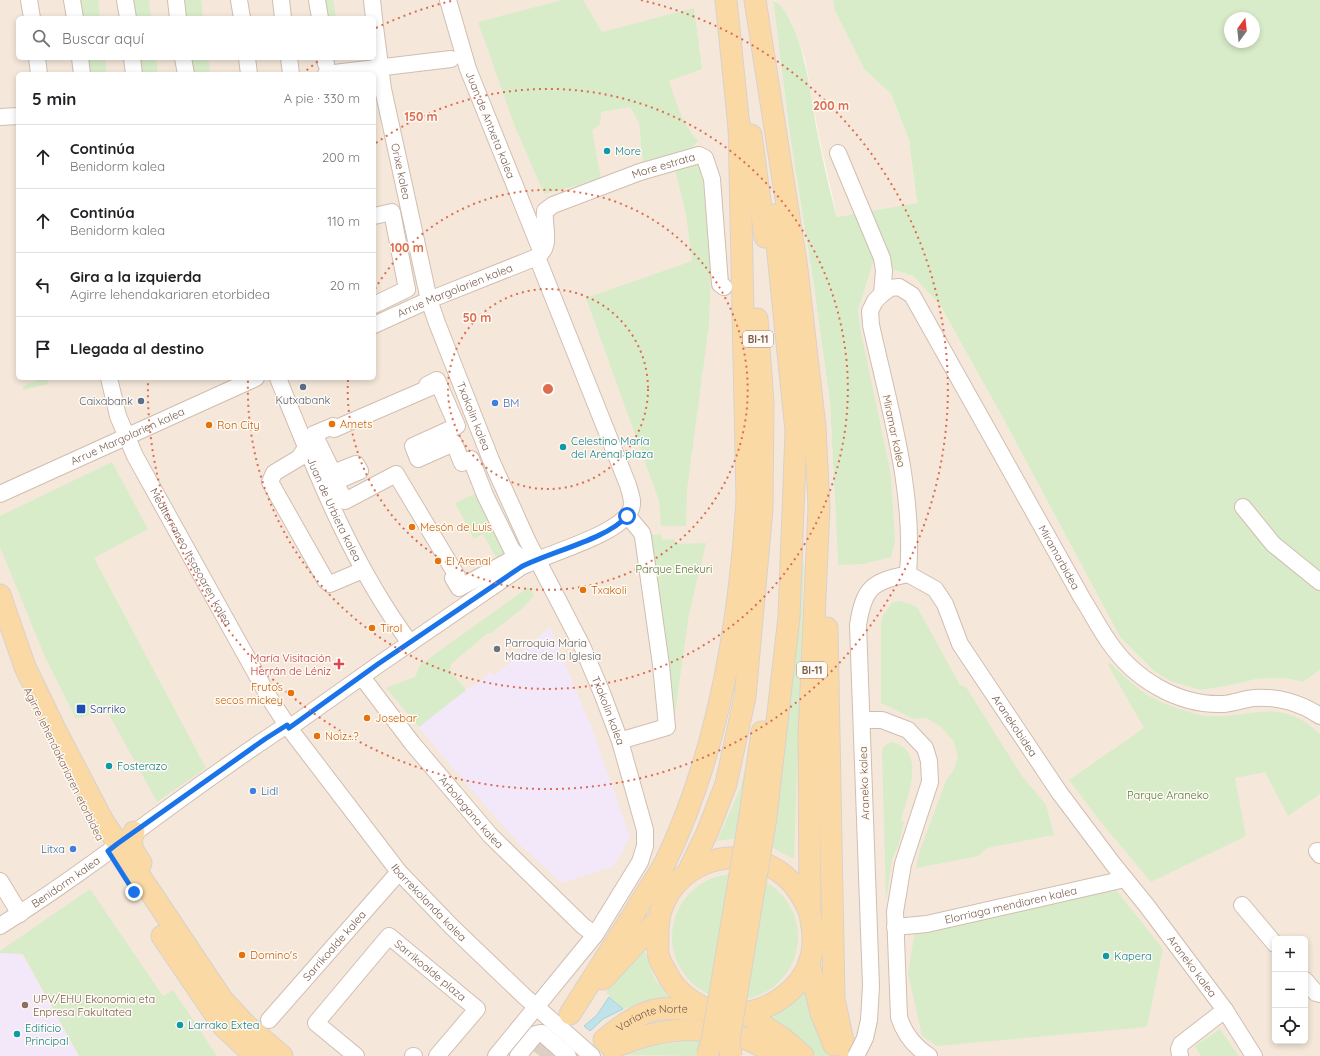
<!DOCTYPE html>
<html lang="es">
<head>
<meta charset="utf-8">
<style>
  :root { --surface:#fff; --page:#f6f6f6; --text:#202124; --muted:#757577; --line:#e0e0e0 }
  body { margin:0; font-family:Quicksand,sans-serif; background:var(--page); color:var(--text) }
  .controls { position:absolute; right:12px; bottom:12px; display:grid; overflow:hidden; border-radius:6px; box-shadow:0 2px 6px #0003 }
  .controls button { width:36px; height:36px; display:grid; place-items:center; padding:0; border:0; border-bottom:1px solid var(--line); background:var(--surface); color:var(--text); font:20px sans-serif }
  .compass { position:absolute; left:1224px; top:12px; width:36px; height:36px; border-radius:50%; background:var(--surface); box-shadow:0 2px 6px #0003; rotate:15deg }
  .stop { position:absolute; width:12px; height:12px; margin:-9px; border:3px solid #1a73e8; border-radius:50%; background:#fff }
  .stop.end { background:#1a73e8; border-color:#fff; box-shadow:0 1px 4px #0008 }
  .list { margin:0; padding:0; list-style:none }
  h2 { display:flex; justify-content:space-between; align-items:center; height:52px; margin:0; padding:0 16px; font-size:17px }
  h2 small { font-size:13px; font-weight:400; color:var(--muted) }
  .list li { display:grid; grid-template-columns:26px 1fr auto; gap:12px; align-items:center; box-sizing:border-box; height:64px; padding:0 16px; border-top:1px solid var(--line) }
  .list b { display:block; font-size:15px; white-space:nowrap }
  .list p { margin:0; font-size:13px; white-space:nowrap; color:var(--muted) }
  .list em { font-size:13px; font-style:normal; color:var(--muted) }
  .icon { flex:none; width:22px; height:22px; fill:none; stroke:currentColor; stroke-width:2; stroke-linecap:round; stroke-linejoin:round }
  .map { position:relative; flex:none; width:1320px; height:1056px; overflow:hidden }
  .search { position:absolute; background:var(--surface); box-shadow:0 2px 6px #0003; left:16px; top:16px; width:360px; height:44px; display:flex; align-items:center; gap:10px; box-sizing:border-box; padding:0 14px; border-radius:6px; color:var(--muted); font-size:15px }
  .panel { position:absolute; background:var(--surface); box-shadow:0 2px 6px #0003; left:16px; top:72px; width:360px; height:308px; border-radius:6px }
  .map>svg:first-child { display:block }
</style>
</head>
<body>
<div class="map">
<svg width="1320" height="1056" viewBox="0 0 1320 1056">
  <rect width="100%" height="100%" fill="#fdf6ec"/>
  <path fill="#f5e8da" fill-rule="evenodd" d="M0,0H773L790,136L812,273L830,403L838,565L862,337L858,311L873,263L913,276L940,305L1004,420L1120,637L1154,671L1201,690L1227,686L1257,679L1285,678L1303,682L1320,670V1056H0ZM18,18H374V58H18ZM18,74H374V378H18ZM1275,939H1305V1041H1275Z
    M775,0H833L834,9L864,69L891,94L909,140L917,204L837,217L818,132L805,59L791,21Z"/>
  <path fill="#f3e8fa" d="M550,627L594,734L630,837L614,866L562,883L521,846L464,781L419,727L462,691L475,685L490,672L494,676Z
    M0,953L22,954L79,1056H0Z"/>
  <path fill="#d8ecc9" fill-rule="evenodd" d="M76,0H98L100,18H78Z
    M127,0H149L151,18H129Z
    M179,0H201L203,18H181Z
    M321,0H333L336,18H323Z
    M562,0H583L602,32L694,8L702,69L669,81C676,102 682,124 698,141L692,148L643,163L639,123L630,107L601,112L600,125L592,130L601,179L544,194L514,124L478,22Z
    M773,0C802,16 812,100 817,131C823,159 829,190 837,217L917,203L909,140L891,94L864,69L834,9L833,0H1320V670L1303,682L1285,678L1257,679L1227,686L1201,690L1170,681L1154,671L1120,637L1004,420L940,305L913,276L873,263L858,311L862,337L891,475L895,541L891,557L864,564L838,565L830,403L812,273L790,136ZM1230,18H1254V42H1230Z
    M83,58H105L107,74H85Z
    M134,58H156L158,74H136Z
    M186,58H208L210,71L188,74Z
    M700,163C708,217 712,270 709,324L687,490L686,526H661L659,501L586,298L692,261L686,214L675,169Z
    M44,378H47L48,384L23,390V386Z
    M112,462L148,529L94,558L206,768L157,802L106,709L76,719L45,657L0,547V516Z
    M475,494L485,495L512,550L498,561L483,534L474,539L455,503Z
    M651,532L653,535L661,534L662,540L675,539V544L706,543L689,614L674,721L670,720L644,533Z
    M804,562L794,859L767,845L799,616L802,567Z
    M529,587L534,595L524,607L490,634L488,633L451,664L450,671L466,690L419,727L386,688L415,677L420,665Z
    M901,601L917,607L960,685L966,687L1022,776L1046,805L1054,835L987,848L979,856L916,868L920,850L946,781L953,771L958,758L954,742L940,726L926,718L914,719L881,703V626L883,615L893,602Z
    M1110,663C1136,687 1145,698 1180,709C1187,711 1194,714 1201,715C1247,722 1277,693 1320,734V794L1288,816L1265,772L1235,778L1246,836L1151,882L1100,821L1069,780L1144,728L1108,665Z
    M755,725L738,838L717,841L740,789Z
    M891,742C928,749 907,798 901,820L904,822L899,844L892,860L886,900L882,752L883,747Z
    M672 937a63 63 0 1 1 126 0a63 63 0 1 1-126 0Z
    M90,889L163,996L173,990L217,1056H79L23,954L0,953V951Z
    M1116,890L1163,949L1147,1027L937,1046L922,1036L908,973L915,931Z
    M643,946L654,978L669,997L623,1009L606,992Z
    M805,988L814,1025L829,1056H816L793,1034L766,1017Z
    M1220,1029L1239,1056H1201L1195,1046Z
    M706,1040L699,1056L618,1055C650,1045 673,1042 706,1040Z"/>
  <path fill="#bfe3e8" stroke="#a5d3da" d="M609,997L623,1009L603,1019L590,1031L584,1026L597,1015Z"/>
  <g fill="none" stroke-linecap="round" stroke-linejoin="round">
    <path stroke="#dcd0c4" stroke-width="21" stroke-dasharray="21 10" stroke-linecap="butt" d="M540,1056L563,1025"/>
    <defs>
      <g id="minor">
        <path d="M29,0L32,18"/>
        <path d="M72,0L75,18"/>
        <path d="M125,0L128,18"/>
        <path d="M176,0L178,18"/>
        <path d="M239,0L242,18"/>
        <path d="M281,0L283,18"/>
        <path d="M317,0L320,18"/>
        <path d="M372,0L374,18"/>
        <path id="s1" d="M448,0L468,69L540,248"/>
        <path id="s2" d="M374,19L383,89L429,300L437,323L491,460L528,542L582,646L602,693L620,741L645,830V846L640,862L595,935L496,1056"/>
        <path d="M37,58L39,74"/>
        <path d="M80,58L82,74"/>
        <path d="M132,58L134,74"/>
        <path d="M183,58L186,74"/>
        <path d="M247,58L249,74"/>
        <path d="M289,58L291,74"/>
        <path d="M325,58L326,64"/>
        <path d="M326,74L451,59"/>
        <path d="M0,117L18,116"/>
        <path d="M838,153L882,258L884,271L882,294"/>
        <path d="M374,216L392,212L407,289L374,305"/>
        <path id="s3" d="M374,325L429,300L537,257C553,245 543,228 545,211L553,205L640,172L699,155L705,158L712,179L720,284L724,287"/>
        <path id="s4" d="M109,378L118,416L135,456L270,699L289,728L399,872L452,927L524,996L592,1056"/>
        <path id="s5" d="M278,378C315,470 351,563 410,643"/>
        <path d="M437,380L457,426L413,446L418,459L454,443L462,463L471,459L485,495L512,550L518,556L459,588L453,578L457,576L396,474L345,501L335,482L360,471L356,464L333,473L314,434L333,426L334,429L429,388L427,385Z"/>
        <path d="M305,449L299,458L274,473L270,482L326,581L330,584L363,570"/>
        <path id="s6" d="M0,494L256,378"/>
        <path d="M1243,507L1273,544L1320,582"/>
        <path id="s7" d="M908,574C915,490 889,407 871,325L870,311L875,301L882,294L890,288L899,287L912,295L1082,598C1091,612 1099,628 1109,642C1134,679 1178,706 1224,704C1234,703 1244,699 1254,698C1277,696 1301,703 1320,716"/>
        <path id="s8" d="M908,574L935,589L945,604L960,644L1059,792L1113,864L1147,906L1225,1010L1254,1056"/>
        <path id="s9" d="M362,677L412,743L490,835L583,926L595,935"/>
        <path d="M862,720H882L908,730L925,748L929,761L930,782L903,864L895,912L899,1017C904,1033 915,1047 929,1056"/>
        <path d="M289,728L378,665L521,567C546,554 622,534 631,509C634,501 630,493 628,485L537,257"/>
        <path d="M626,739L667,727L661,665L643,537L642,533L632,521"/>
        <path d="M1317,851L1320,855"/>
        <path d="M0,881L20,914"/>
        <path d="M1242,905L1275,944"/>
        <path id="s10" d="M0,926C99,864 189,788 287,725"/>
        <path id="s11" d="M895,927L927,924L1125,879"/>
        <path d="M1305,980L1316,993L1320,994"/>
        <path id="s12" d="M269,1020L399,872"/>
        <path d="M869,1020L871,986L858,625C864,587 872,582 908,574"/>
        <path id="s13" d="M356,1056L316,1023L389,936L477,1009L437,1056"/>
        <path d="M413,1056H414"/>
        <path d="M518,1056L536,1034L542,1033L568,1056"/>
        <path d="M1180,1056L1179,1049L1181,1044L1225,1010"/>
      </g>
      <g id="major">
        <path d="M726,0L740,137"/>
        <path d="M755,0L797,269L815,427L819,507L809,734L810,913C811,921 813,929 813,937C815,984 770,1016 727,1014C706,1013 680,996 670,979C667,972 661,965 659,957C657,951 658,943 658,936C655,869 734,834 785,876C797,886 804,899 810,913"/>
        <path d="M751,135L765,237"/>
        <path d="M0,595L25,667L54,727L103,821L222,999L246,1025L282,1056"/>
        <path d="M827,628L834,999L843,1041L851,1056"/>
        <path d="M750,815L762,732"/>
        <path d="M766,817L789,617L796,431L774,215"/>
        <path d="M134,832C128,845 134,852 141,863"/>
        <path d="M688,872L707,833L726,784L745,697L762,509L763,403L757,319"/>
        <path d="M162,936L223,1026L255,1056"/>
        <path d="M809,963L821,1013L834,1045"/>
        <path d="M603,979L657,921"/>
        <path d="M570,1014C592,980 613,946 635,912C644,895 656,880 665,863C718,753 740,620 747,499L739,123"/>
        <path d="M746,1014L784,1039L803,1056"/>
        <path id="s14" d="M604,1040C619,1027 640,1011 661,1009C675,1008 691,1009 705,1009"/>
        <path d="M612,1048C655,1029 694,1024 740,1037C753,1040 767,1050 779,1056"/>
      </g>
    </defs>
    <use href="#minor" stroke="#d1beb0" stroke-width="18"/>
    <use href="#major" stroke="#dad1cd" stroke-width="23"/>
    <use href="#minor" stroke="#fff" stroke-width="16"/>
    <use href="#major" stroke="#fbd9a5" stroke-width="21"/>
    <defs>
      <path id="minor-bridge" d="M856,1056L865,1038L869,1020"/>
      <path id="major-bridge" d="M707,1056L712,1041L750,815
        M731,1056L729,1040L766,817"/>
    </defs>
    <use href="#minor-bridge" stroke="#d1beb0" stroke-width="18" stroke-linecap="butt"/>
    <use href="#major-bridge" stroke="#dad1cd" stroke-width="23" stroke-linecap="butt"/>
    <use href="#minor-bridge" stroke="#fff" stroke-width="16"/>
    <use href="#major-bridge" stroke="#fbd9a5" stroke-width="21"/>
  </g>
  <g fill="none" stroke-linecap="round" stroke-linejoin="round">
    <path stroke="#1a73e8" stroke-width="5" d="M134,892L108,851L117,844L265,739L287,725L289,728L378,664L521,567C549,552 608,539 627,516"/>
  </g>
  <g fill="none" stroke="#dc6d51" stroke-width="2" stroke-dasharray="2 4">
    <circle cx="548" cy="389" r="100"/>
    <path d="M375 289A200 200 0 1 1 348 379"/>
    <path d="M376 143A300 300 0 1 1 248 379"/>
    <path d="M302 74A400 400 0 0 1 321 59M376 28A400 400 0 0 1 455 0M641 0A400 400 0 1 1 148 379"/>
  </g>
  <g fill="#0f9aa8" stroke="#fffaf3" stroke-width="1.5">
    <circle cx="607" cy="151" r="4"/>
    <circle cx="563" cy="447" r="4"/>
    <circle cx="109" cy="766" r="4"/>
    <circle cx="1106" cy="956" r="4"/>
    <circle cx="180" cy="1025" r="4"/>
    <circle cx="17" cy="1034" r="4"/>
  </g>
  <g fill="#5c6f8a" stroke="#fffaf3" stroke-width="1.5">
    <circle cx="303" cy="387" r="4"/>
    <circle cx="141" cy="401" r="4"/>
  </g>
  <g fill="#3f7fe0" stroke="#fffaf3" stroke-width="1.5">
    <circle cx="495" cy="403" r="4"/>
    <circle cx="253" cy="791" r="4"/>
    <circle cx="73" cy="849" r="4"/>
  </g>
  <g fill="#e8710a" stroke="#fffaf3" stroke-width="1.5">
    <circle cx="332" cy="424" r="4"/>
    <circle cx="209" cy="425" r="4"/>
    <circle cx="412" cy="527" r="4"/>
    <circle cx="438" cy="561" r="4"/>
    <circle cx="583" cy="590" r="4"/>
    <circle cx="372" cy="628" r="4"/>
    <circle cx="291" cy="693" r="4"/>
    <circle cx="367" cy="718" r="4"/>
    <circle cx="317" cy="736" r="4"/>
    <circle cx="242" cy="955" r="4"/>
  </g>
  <circle fill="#6b7280" stroke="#fffaf3" stroke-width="1.5" cx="497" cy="649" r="4"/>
  <path fill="#e0444e" stroke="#fffaf3" stroke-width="1.5" d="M337 658h4v4h4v4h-4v4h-4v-4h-4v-4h4z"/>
  <rect fill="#1a4fb4" stroke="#fffaf3" stroke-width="1.5" x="76" y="704" width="10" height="10" rx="2"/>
  <circle fill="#8d6e63" stroke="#fffaf3" stroke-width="1.5" cx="25" cy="1005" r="4"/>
  <g text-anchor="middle" stroke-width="3" stroke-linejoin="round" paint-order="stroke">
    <g fill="#fffaf3" stroke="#a28b7f" stroke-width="1">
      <rect x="743" y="331" width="30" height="16" rx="3"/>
      <rect x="797" y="662" width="30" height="16" rx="3"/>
    </g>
    <g font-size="10" font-weight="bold" fill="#7a5c4d">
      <text x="758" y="343">BI-11</text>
      <text x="812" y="674">BI-11</text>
    </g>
    <g font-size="11" fill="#7a5c4d" stroke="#fffaf3">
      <text dy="4" stroke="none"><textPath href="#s1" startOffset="132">Juan de Antxeta kalea</textPath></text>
      <text dy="4" stroke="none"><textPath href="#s3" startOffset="353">More estrata</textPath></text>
      <text dy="4" stroke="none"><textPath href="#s2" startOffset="155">Orixe kalea</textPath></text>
      <text dy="4" stroke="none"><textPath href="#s3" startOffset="88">Arrue Margolarien kalea</textPath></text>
      <text dy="4" stroke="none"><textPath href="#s2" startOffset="411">Txakolin kalea</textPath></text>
      <text transform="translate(894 431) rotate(78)" y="4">Miramar kalea</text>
      <text dy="4" stroke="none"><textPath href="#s6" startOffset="140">Arrue Margolarien kalea</textPath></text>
      <text dy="4" stroke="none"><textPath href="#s5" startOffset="143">Juan de Urbieta kalea</textPath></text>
      <text dy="4" stroke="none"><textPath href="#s4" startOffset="198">Mediterraneo Itsasoaren kalea</textPath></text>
      <text dy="4" stroke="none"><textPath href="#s7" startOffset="623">Miramarbidea</textPath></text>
      <text dy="4" stroke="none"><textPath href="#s2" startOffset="735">Txakolin kalea</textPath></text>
      <text dy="4" stroke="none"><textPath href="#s8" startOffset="190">Aranekobidea</textPath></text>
      <text transform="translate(64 764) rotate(64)" y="4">Agirre lehendakariaren etorbidea</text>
      <text transform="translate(864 783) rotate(-92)" y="4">Araneko kalea</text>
      <text dy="4" stroke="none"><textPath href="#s9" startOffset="174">Arbolagana kalea</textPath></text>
      <text dy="4" stroke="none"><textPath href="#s10" startOffset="79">Benidorm kalea</textPath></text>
      <text dy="4" stroke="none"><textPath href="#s4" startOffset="619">Ibarrekolanda kalea</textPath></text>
      <text dy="4" stroke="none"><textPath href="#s11" startOffset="118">Elorriaga mendiaren kalea</textPath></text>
      <text dy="4" stroke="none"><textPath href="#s12" startOffset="99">Sarrikoalde kalea</textPath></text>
      <text dy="4" stroke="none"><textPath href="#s8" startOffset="489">Araneko kalea</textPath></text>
      <text dy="4" stroke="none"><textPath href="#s13" startOffset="219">Sarrikoalde plaza</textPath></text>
      <text dy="4" stroke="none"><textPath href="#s14" startOffset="55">Variante Norte</textPath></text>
    </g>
    <g font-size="11" fill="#0d838f" stroke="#fffaf3" text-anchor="start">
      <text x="615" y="155">More</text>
      <text x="571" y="445">Celestino María<tspan x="571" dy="13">del Arenal plaza</tspan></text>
      <text x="117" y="770">Fosterazo</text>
      <text x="1114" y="960">Kapera</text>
      <text x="188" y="1029">Larrako Extea</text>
      <text x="25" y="1032">Edificio<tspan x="25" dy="13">Principal</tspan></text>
    </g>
    <g font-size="11" fill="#4e5e75" stroke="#fffaf3">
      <text x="303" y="404">Kutxabank</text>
      <text x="133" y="405" text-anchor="end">Caixabank</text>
    </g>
    <g font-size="11" fill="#366cbe" stroke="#fffaf3" text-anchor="start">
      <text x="503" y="407">BM</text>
      <text x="261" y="795">Lidl</text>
      <text x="65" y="853" text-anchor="end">Litxa</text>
    </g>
    <g font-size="11" fill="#c56008" stroke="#fffaf3" text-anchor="start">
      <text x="340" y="428">Amets</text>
      <text x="217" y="429">Ron City</text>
      <text x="420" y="531">Mesón de Luis</text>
      <text x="446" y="565">El Arenal</text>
      <text x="591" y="594">Txakoli</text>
      <text x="380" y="632">Tirol</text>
      <text x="283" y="691" text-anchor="end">Frutos<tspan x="283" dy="13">secos mickey</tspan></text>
      <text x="375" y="722">Josebar</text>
      <text x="325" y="740">Noiz...?</text>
      <text x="250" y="959">Domino's</text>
    </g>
    <g font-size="11" fill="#537a41" stroke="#fffaf3">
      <text x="674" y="573">Parque Enekuri</text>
      <text x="1168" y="799">Parque Araneko</text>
    </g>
    <g font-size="11" fill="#5b616d" stroke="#fffaf3" text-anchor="start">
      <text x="505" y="647">Parroquia Maria<tspan x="505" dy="13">Madre de la Iglesia</tspan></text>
    </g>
    <g font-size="11" fill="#be3a42" stroke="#fffaf3" text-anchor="end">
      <text x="331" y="662">María Visitación<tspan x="331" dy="13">Herrán de Léniz</tspan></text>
    </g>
    <g font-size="11" fill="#164399" stroke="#fffaf3" text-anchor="start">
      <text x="90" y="713">Sarriko</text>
    </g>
    <g font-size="11" fill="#785e54" stroke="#fffaf3" text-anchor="start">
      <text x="33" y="1003">UPV/EHU Ekonomia eta<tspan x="33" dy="13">Enpresa Fakultatea</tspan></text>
    </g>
  </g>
  <circle cx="548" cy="389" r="6" fill="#dc6d51" stroke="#fffaf3" stroke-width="2"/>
  <g font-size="12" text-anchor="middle" font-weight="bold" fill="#dc6d51" stroke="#fffaf3" stroke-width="3" stroke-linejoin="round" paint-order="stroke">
    <text x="831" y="110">200 m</text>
    <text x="421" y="121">150 m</text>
    <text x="407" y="252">100 m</text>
    <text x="477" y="322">50 m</text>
  </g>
</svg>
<div class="controls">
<button>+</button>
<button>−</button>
<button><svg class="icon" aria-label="locate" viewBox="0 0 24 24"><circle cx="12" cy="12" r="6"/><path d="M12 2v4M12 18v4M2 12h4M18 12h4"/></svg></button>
</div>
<svg class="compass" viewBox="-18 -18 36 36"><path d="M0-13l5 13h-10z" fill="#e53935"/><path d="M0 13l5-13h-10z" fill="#757577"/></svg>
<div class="stop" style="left:627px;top:516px"></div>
<div class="stop end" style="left:134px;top:892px"></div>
<div class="search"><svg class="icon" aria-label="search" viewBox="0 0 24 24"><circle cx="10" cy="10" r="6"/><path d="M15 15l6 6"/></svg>Buscar aquí</div>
<section class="panel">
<h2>5 min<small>A pie · 330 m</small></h2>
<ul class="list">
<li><svg class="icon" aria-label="ahead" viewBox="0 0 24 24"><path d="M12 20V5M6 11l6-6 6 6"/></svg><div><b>Continúa</b><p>Benidorm kalea</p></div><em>200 m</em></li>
<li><svg class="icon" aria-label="ahead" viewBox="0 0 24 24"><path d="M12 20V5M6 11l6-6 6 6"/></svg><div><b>Continúa</b><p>Benidorm kalea</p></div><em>110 m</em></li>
<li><svg class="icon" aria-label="left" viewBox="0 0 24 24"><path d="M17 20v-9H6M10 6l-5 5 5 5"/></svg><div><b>Gira a la izquierda</b><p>Agirre lehendakariaren etorbidea</p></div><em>20 m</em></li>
<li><svg class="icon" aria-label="arrive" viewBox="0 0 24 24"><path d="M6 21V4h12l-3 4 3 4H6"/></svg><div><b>Llegada al destino</b></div></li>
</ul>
</section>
</div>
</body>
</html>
